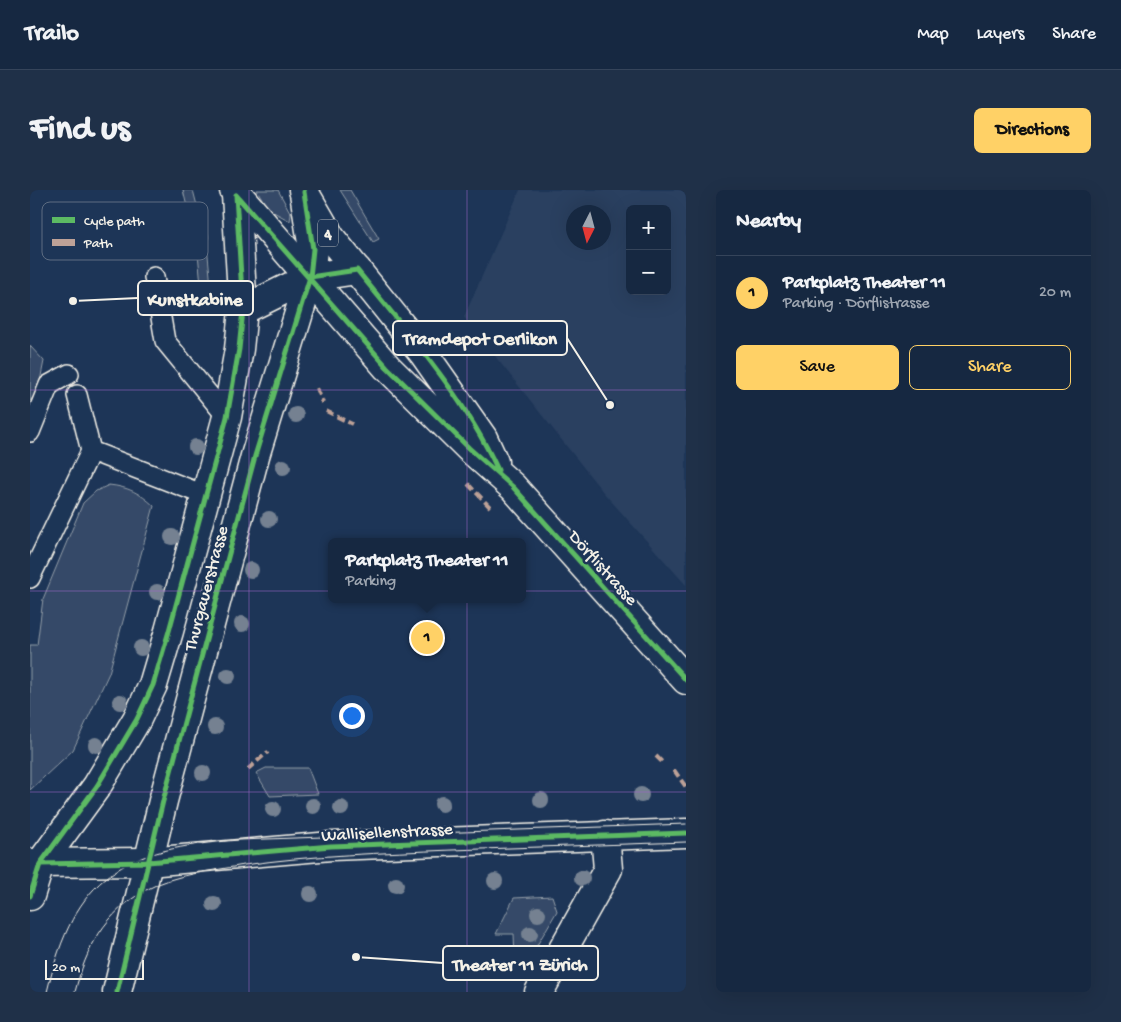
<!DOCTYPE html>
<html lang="en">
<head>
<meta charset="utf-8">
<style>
  :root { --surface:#162841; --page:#1f3048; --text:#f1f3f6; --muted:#9ea6b1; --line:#35445a; --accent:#ffd166 }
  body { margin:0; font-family:"Gochi Hand",sans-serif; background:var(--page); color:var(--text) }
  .controls { position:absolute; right:15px; top:15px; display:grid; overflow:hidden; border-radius:8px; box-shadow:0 5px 20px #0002 }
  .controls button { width:45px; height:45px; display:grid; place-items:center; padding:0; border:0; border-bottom:1px solid var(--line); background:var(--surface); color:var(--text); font:25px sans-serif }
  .compass { position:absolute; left:536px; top:15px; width:45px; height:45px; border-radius:50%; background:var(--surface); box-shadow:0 5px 20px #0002; rotate:186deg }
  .scale { position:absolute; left:15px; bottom:12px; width:99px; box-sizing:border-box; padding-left:5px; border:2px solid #f4f1e8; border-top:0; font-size:14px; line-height:18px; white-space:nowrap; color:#f4f1e8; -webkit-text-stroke:4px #1d3557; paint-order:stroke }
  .you { position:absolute; left:321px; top:525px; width:18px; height:18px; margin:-12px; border:4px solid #fff; border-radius:50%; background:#1a73e8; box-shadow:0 0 0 8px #1a73e833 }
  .badge { display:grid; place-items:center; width:32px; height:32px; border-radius:50%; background:var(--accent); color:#111; font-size:16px; font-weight:700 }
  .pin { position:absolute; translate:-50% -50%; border:2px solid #fff; box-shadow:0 1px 5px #0006 }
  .popup { position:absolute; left:298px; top:348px; width:198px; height:65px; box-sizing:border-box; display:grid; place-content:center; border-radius:8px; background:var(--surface); filter:drop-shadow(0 1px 4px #0005); font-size:16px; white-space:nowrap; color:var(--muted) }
  .popup b { font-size:19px; color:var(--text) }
  .popup::after { content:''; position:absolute; left:50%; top:100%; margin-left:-10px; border:10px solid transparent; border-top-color:var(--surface) }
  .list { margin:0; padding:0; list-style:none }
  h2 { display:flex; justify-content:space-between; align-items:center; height:65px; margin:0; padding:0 20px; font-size:21px }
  h2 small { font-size:16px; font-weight:400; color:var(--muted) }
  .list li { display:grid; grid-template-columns:32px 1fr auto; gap:15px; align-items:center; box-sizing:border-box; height:75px; padding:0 20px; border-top:1px solid var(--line) }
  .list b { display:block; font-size:19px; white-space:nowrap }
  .list p { margin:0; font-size:16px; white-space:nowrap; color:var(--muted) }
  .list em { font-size:16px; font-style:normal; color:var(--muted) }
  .actions { display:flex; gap:10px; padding:15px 20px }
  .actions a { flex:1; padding:11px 0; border:1px solid var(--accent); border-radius:8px; text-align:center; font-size:18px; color:var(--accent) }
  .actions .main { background:var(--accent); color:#111 }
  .map { position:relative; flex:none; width:656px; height:802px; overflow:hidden; border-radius:8px }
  header { display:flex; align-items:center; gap:30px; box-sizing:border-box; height:70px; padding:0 25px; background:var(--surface); border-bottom:1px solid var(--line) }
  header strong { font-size:24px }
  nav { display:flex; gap:28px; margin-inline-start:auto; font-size:18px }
  .intro { display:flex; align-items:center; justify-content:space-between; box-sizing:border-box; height:120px; padding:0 30px }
  h1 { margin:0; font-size:35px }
  .button { padding:12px 22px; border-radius:8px; background:var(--accent); color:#111; font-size:18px; font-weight:700 }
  main { display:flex; gap:30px; padding:0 30px }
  aside { flex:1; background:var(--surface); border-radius:8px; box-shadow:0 5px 20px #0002 }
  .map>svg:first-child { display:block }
</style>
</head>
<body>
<header>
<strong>Trailo</strong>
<nav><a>Map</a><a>Layers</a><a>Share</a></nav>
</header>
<div class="intro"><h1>Find us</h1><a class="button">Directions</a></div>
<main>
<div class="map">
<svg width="656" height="802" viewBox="0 0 656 802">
  <rect width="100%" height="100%" fill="#1d3557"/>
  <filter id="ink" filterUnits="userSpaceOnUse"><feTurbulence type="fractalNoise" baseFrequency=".02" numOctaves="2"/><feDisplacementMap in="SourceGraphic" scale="10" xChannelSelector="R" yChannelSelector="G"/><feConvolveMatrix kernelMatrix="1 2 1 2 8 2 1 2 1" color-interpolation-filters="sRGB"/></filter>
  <g filter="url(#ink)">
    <path fill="#2a4060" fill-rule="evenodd" d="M490,0H656V395L573,302L434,127ZM600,19H637V101H600ZM544,22H574V52H544Z"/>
    <path fill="#354a67" stroke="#949ea8" d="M153,0H163L177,55L183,117L173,116L168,63Z
      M227,0H248L261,24L260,31L238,19Z
      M310,0H320L349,49L343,52Z
      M0,156L14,171L8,201L0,211Z
      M79,295C98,297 110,303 124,316L79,483L43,560L0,600V455H7L13,409L53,313L66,301Z
      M236,578H278L288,604L240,606L226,583Z
      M522,706L527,721L496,774L485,768L484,744H466L484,708Z"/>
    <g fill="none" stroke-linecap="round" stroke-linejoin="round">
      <defs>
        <path id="service" d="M124,87L135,151L197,227
          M47,205L61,261
          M0,242L19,195L39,184
          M0,388L61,261L177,306"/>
        <path id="minor" d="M118,672L301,656L656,643
          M509,802L578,679L575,645"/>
        <path id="tertiary" d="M0,673L118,672"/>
        <path id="secondary" d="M213,120L280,87L327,80
          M0,706L10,674L67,596L107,529L123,495L139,441L197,227L209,159L213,120L206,5
          M87,802L133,611L225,266L280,87L283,59L274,3"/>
        <path id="primary" d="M204,0L357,177L439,258L483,297L656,490
          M273,0L301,48L394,164L453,248L464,272"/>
      </defs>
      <use href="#service" stroke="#f4f1e8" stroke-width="22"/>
      <use href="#minor" stroke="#f4f1e8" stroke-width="31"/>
      <use href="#tertiary" stroke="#f4f1e8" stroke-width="31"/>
      <use href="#secondary" stroke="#f4f1e8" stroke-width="31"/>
      <use href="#primary" stroke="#f4f1e8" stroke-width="31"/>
      <use href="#service" stroke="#1d3557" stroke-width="19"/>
      <use href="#minor" stroke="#1d3557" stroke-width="28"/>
      <use href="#tertiary" stroke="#1d3557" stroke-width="28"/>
      <use href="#secondary" stroke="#1d3557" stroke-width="28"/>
      <use href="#primary" stroke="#1d3557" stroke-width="28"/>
      <path stroke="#f4f1e8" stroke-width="1" d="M17,802C45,683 93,659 209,650L656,634
        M45,802C56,758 75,723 116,700C144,684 183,681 214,675C283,665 352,663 422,660C500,657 578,655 656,652"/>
      <path stroke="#bda197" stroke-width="4" stroke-dasharray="8 4" stroke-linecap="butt" d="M287,198L293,213
        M296,221L322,234
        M438,294L460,317
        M626,566L633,573
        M218,579L238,562
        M644,580L656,597"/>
      <defs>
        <path id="cycleway" d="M206,5L357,177L439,258L483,297L656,490
          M280,87L327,80C378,143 434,206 468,280
          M10,674L118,672L301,656L656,643
          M0,706L10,674L67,596L107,529L123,495L139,441L197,227L209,159L213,120L206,5
          M87,802L133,611L225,266L280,87L283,59L274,2"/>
      </defs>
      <use href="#cycleway" stroke="#1d3557" stroke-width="8"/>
      <use href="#cycleway" stroke="#5cba63" stroke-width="5"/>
    </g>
    <g fill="#748191">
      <circle cx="171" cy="47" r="8"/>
      <circle cx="179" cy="107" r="8"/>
      <circle cx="266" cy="225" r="8"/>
      <circle cx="166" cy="257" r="8"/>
      <circle cx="253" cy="277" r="8"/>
      <circle cx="239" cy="329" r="8"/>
      <circle cx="142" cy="347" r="8"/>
      <circle cx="221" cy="380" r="8"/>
      <circle cx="127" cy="402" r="8"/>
      <circle cx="212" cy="434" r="8"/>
      <circle cx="111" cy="458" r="8"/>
      <circle cx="198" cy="486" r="8"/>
      <circle cx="90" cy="512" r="8"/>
      <circle cx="185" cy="537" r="8"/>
      <circle cx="66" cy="555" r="8"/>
      <circle cx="173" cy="583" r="8"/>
      <circle cx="611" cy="605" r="8"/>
      <circle cx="511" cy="610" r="8"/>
      <circle cx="412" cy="614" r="8"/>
      <circle cx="283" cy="616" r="8"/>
      <circle cx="311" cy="618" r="8"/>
      <circle cx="243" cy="619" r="8"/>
      <circle cx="552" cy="688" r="8"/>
      <circle cx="465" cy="691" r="8"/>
      <circle cx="366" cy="695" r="8"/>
      <circle cx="280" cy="704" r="8"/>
      <circle cx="184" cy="714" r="8"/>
      <circle cx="508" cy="724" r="8"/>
      <circle cx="500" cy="744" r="8"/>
    </g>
  </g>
  <path fill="none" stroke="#9f67cb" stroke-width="1" stroke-opacity="0.55" d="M219,0V802M437,0V802M0,200H656M0,401H656M0,602H656"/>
  <g text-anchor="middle" stroke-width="5" stroke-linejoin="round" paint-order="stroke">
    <rect fill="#1d3557" stroke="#b4b9bc" stroke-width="1" x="288" y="29.5" width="20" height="27" rx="4"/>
    <g font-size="16" font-weight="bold" fill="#f4f1e8">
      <text x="298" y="49">4</text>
    </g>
    <g font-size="18" fill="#f4f1e8" stroke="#1d3557">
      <text transform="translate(574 377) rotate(48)" y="6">Dörflistrasse</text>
      <text transform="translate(175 398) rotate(-75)" y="6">Thurgauerstrasse</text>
      <text transform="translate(357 641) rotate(-3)" y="6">Wallisellenstrasse</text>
    </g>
  </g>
  <rect x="12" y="12" width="166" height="58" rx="8" fill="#1d3557" stroke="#5e6d82" stroke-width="1"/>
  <rect x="22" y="27" width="23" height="6" fill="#5cba63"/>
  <rect x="22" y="49" width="23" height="7" fill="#bda197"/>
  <g font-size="14" fill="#f4f1e8">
    <text x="54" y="35">Cycle path</text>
    <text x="54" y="57">Path</text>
  </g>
  <path fill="none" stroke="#f4f1e8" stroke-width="2" d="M43 111L108 108M580 215L537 148M326 767L413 773"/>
  <g fill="#f4f1e8" stroke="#1d3557" stroke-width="2">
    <circle cx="43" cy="111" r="5"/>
    <circle cx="580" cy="215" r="5"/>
    <circle cx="326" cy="767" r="5"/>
  </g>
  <g fill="#1d3557" stroke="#f4f1e8" stroke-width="2">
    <rect x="108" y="91" width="115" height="34" rx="5"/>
    <rect x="363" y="131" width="174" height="34" rx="5"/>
    <rect x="413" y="756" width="155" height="34" rx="5"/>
  </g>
  <g font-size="19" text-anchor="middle" font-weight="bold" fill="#f4f1e8">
    <text x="165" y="115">Kunstkabine</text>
    <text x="450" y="154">Tramdepot Oerlikon</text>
    <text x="490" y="780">Theater 11 Zürich</text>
  </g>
</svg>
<div class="controls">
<button>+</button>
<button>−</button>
</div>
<svg class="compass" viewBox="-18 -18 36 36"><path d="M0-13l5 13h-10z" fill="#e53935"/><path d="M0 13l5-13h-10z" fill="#9ea6b1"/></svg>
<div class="scale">20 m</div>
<div class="you"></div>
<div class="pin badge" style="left:397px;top:448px">1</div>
<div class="popup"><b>Parkplatz Theater 11</b>Parking</div>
</div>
<aside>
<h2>Nearby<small></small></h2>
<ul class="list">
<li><span class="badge">1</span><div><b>Parkplatz Theater 11</b><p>Parking · Dörflistrasse</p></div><em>20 m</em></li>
</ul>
<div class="actions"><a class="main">Save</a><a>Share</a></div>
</aside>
</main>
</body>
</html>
